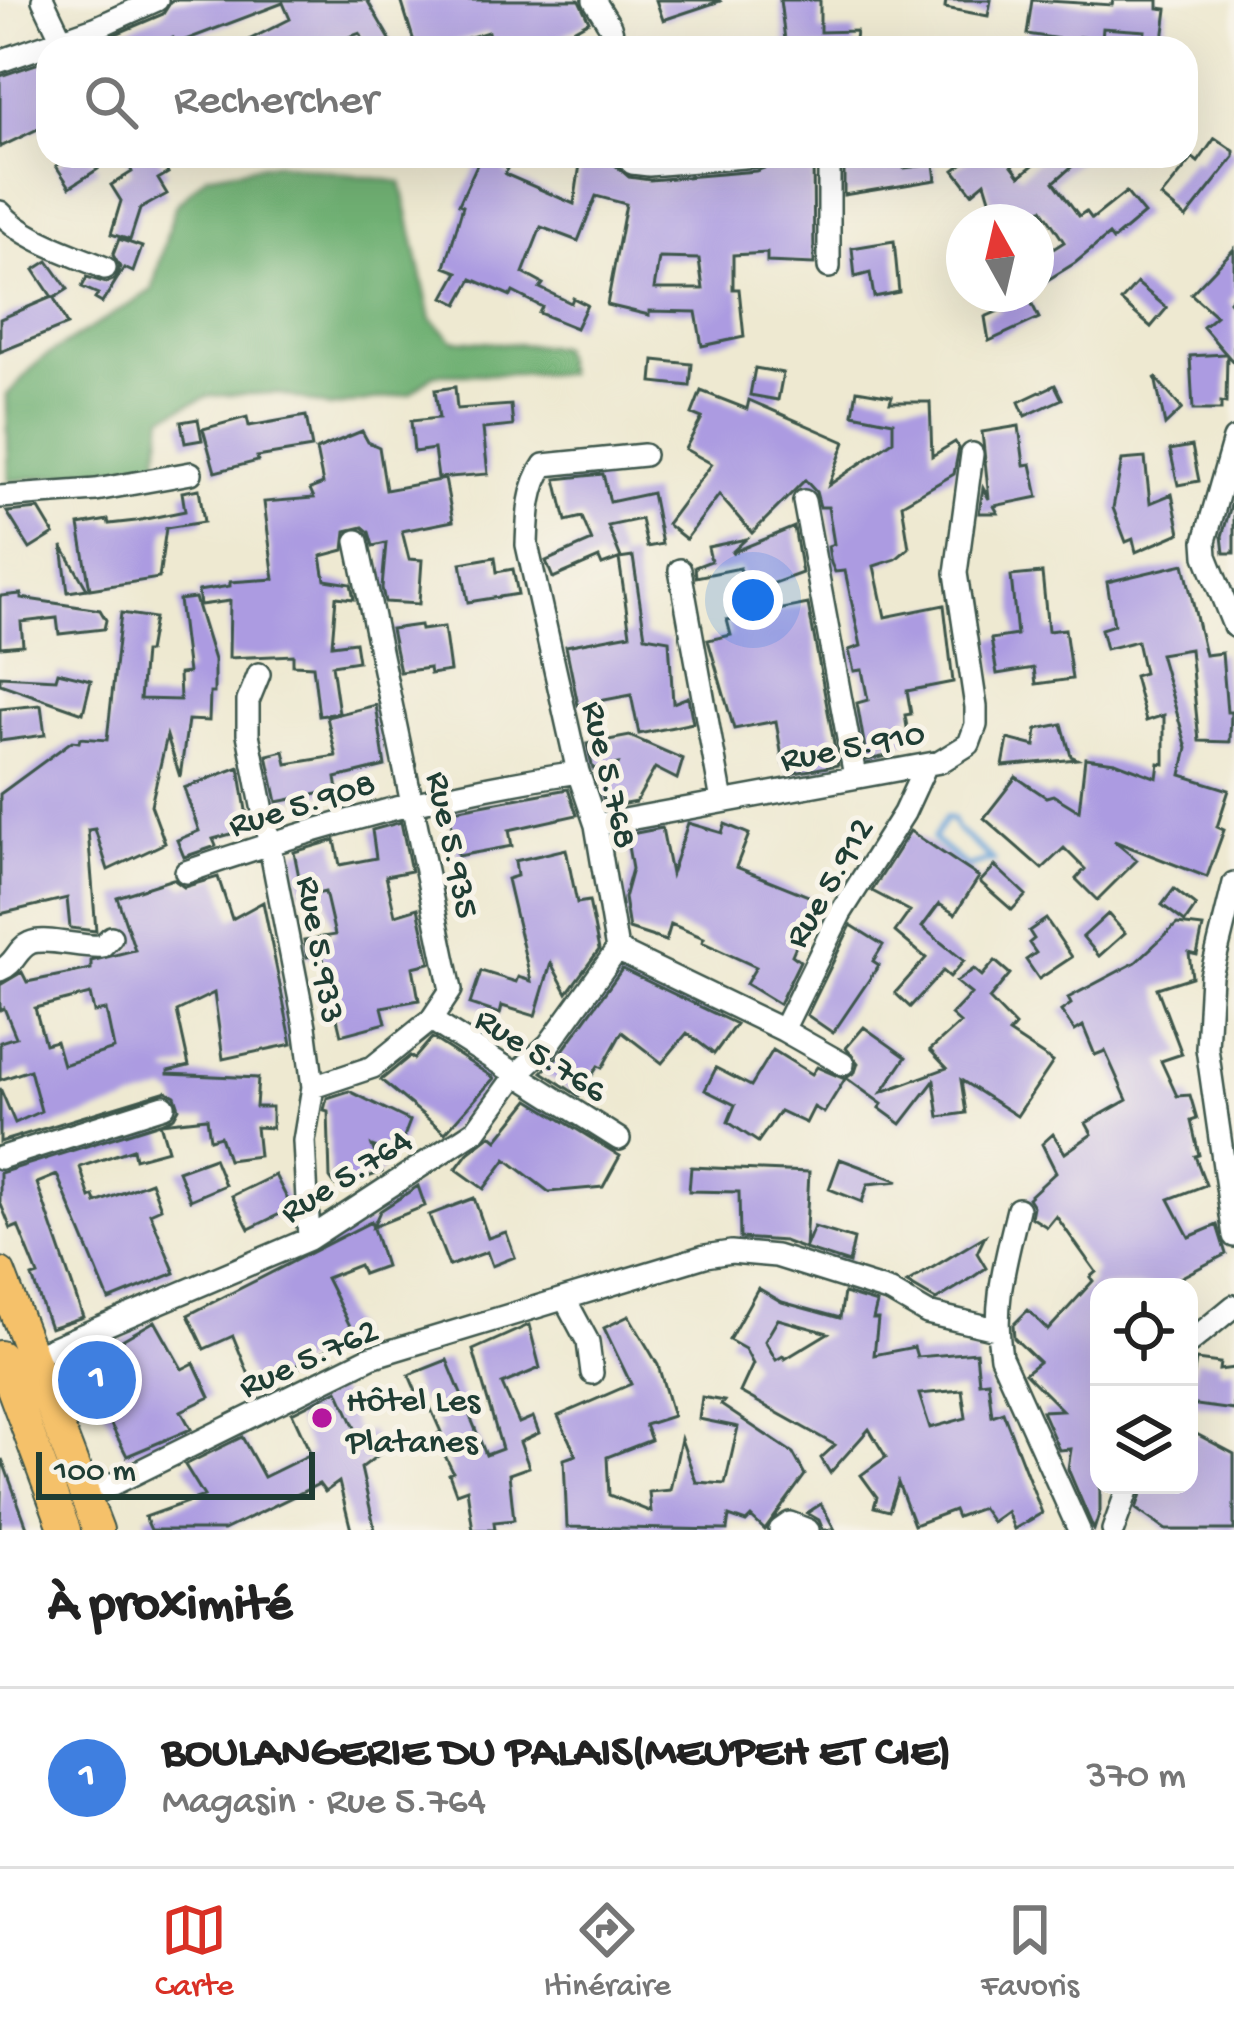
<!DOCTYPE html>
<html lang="fr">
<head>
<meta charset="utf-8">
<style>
  :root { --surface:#fff; --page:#f6f6f6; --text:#222; --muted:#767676; --line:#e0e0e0; --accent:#d93025 }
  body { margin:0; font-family:"Gochi Hand",sans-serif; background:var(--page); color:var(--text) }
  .controls { position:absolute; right:36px; bottom:36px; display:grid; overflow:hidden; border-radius:24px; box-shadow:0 12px 48px #0002 }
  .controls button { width:108px; height:108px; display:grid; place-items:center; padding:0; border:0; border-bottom:3px solid var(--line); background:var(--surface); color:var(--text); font:60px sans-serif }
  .compass { position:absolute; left:946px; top:204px; width:108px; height:108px; border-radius:50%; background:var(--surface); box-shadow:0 12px 48px #0002; rotate:352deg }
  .scale { position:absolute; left:36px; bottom:30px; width:279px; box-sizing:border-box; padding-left:12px; border:6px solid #1f3d34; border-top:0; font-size:33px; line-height:42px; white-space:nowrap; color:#1f3d34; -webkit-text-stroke:9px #f7f3e8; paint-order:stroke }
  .you { position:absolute; left:753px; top:600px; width:42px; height:42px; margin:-30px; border:9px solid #fff; border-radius:50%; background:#1a73e8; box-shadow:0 0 0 18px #1a73e833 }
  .badge { display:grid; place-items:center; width:78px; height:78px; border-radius:50%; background:var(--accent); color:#fff; font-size:39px; font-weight:700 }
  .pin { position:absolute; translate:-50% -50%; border:6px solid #fff; box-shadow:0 3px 12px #0006 }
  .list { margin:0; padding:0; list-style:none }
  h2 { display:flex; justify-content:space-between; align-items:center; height:156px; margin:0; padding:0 48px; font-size:51px }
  h2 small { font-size:39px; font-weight:400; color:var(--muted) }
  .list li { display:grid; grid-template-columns:78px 1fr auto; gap:36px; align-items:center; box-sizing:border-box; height:180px; padding:0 48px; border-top:3px solid var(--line) }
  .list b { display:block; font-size:45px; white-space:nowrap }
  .list p { margin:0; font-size:39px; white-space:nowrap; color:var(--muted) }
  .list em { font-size:39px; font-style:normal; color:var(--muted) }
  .icon { flex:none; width:66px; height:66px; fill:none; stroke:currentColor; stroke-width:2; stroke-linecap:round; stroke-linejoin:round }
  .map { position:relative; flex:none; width:1234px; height:1530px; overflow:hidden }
  .search { position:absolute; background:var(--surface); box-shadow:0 12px 48px #0002; left:36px; right:36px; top:36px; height:132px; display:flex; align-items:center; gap:30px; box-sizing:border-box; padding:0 42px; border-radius:36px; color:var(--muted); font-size:45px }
  .sheet { height:336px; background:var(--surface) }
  nav { display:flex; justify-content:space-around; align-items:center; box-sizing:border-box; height:168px; border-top:3px solid var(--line); background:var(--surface); font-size:33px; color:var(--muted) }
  nav a { display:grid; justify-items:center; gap:6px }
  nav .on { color:var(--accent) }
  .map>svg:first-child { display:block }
</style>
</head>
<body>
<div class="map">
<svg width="1234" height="1530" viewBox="0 0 1234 1530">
  <rect width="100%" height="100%" fill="#f7f3e8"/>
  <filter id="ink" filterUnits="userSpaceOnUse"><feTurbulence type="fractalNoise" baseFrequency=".00833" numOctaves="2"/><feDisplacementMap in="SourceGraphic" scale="24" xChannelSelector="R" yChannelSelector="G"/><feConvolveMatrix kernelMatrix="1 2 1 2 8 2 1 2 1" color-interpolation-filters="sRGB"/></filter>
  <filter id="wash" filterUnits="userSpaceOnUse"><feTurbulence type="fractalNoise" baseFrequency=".004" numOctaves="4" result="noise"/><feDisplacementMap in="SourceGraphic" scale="48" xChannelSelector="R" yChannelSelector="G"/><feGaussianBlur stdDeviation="2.7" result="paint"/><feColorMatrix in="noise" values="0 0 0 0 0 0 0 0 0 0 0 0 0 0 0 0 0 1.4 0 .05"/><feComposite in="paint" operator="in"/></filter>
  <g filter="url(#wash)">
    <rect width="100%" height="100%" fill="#eee9d1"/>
    <path fill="#6fb073" stroke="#477654" stroke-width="3" d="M275,163L401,182L431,319L453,340L560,347L566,374H434L410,394L330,407L277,393L208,396L163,416L157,465L9,481L7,395L40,360L152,290L175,206L207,175Z"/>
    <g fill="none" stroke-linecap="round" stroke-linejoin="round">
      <path stroke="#68a3d8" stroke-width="6" d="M987,861L967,867L933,839L946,818L952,819L957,829L994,861H987"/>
    </g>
    <g id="blocks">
      <path fill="#ac9be1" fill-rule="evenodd" d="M172,0H367L395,48H367L360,33L318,48H233L290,19L283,3L175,44L173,38L147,48H83L163,14Z
        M401,0H579L589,21L562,36L565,48H529L527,40L491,46L488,32L434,48H416Z
        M656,0H719L720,1L663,20Z
        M780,0H820V32L856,31L854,48H786Z
        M946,0H991L988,16L945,8Z
        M1032,0L1112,5L1113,0H1158V8L1167,9L1162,48H1143L1145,31L1103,28L1102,39L1079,37V42L1027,34Z
        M48,60V124L0,147V76Z
        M1215,138L1234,151V157L1186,218L1161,197L1193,158L1198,162Z
        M71,156H90L98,169L70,187L56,166Z
        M125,156H157L168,173L158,179L167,194L140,209L130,240L111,234L121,201L111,185L132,172Z
        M481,156H498L510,161L505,174L574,204L581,158L613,163L629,177L650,180L756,171L764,168L770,156H813L814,264L767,262V253L733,255V289H739L744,337L702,346L696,312L649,311V315L607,305L626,204L596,196L578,241L541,227L523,273L543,284L540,288L571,303L573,298L587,305L576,328L539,313L542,307L513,292L511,296L472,279L458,304L444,297L458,272L445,267L463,206L459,204ZM659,258L699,259L703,289H654Z
        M872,156H902L904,168L934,164L936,180L844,195V162Z
        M973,156H1005L1020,176L1044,156H1084L1054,182L1079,216L1086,211L1092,219L1126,192L1144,214L1113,240L1109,235L1075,263L1036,287V260L1064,242L1042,209L997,222L985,182L972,193L954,170Z
        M119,239L142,247L133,272L124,268L102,303L95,299L98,294L82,287L87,277L106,283L115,279L120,267L113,255Z
        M894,241L899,292L874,297L870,273L855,277L852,248Z
        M1234,249V295L1229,301L1234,307V363L1227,355L1226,403L1221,402V410H1193L1190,356L1226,354L1203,327L1216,316L1191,294Z
        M48,261L68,289L54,298L67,325L0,352V319L52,297L34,270Z
        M1137,283L1167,308L1151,327L1121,301Z
        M992,294H1027L1039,318L989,341L985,317L1001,310Z
        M654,360L692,364L690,386L652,382Z
        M755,368L783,373L778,400L750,395Z
        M1155,377L1182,409L1165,425Z
        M1055,385L1062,399L1025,416L1019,402Z
        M455,387L457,409L511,405L513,426L483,429L488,474L438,478L434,449L414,452L411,421L439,418L435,390Z
        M857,390L892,396L890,402H930L932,456L955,442L959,448L954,474L902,504L909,548L896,559L874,566L885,617L944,605L953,682L907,691L911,714L905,715L909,740L885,744L887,756L867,760L857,703L868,700L862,670L854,671L849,650L861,646L845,571L835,572L831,563L828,546L834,544L828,507H820L816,492L805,480L752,533L719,495L686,539L667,524L712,464L685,449L702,418L692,414L701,391L747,409L749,400L845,442L829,485L893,441V422L853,414Z
        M306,416L312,448L257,457L258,461L215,472L203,429L247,417L249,426Z
        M198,419L202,440L185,443L181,422Z
        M1019,426L1024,465L1031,464L1038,497L994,506L998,513H979L983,488L989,499L982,432Z
        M362,431L368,442L379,447L386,490L445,479L453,521L402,531L409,559L422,560L419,604L385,602L382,588L386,543L373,546L369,532L363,527L346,531L344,550L321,556L325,580L351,584L354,599L336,597L332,645L355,642L358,661L332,665L339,713L319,716L313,666L293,665V655L229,658L230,601L200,605L198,591L230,586V582L274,579L264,502L314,498L310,489L323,484L316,450Z
        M1192,446L1199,481L1178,485L1170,450Z
        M1145,458L1150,503L1172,494L1180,533L1136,552L1133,539L1126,542L1113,508L1122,460Z
        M603,474L610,502L652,493L662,544L647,547L641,519L608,526L621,558L602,565L599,558L553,578L546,561L592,541L582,517L566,521L556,479Z
        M199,489L204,522L166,528L159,578L90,589L79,525L108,520L109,524L136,521L185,511L182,492Z
        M1234,495V553H1224L1222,536Z
        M39,509L54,534L30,549L7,512Z
        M794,527L802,573L747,593L740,568L696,577L695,567L711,561L708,547L746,539L731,553Z
        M62,546L87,589L68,592Z
        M495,557L497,572L513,569L518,594L468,602L461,563Z
        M633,557L645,636L669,640L673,703L688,697L693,723L639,734L631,695L578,705L566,646L630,634L619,559Z
        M1184,564L1205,655L1222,653L1227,712H1231L1230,742L1199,741L1190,649L1160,654L1187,748L1181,775L1229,790L1217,827L1224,830L1207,877L1114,841L1137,860L1097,900L1076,879L1085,869L1064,848L1042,869L984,818L1016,777L1046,797L1053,795L1079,811L1085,758L1115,762L1157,778L1159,763L1164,764V715L1146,721L1134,676L1144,673L1137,641L1106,649L1101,629L1114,625L1107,582Z
        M1042,573L1048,631L1065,629L1072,679L1036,684L1034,668L997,674L991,639L1017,635L1011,576Z
        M21,594V598L100,610L106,620L104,629L59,634L57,618L21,622L23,645L0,647V596Z
        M195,598L214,660V693H210L209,721L188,720L180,777L167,736L151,805L165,843L108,870L95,829L88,830L96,931L70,928L67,898L0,914V794L72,741L79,742L80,738L107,740L121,613L154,618L148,652H144L140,699L180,700L179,674L188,673L179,600Z
        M808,604L838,765L789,774L787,765L783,764L776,721L734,729L708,640L731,635L727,620Z
        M420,625L421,630L444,627L450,671L430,674L429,668L400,672L391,629Z
        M58,672L91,680L83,713L0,684V676L56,679Z
        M41,705L45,735L0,741V709Z
        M376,705L385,766L336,778L338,790L277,802L267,755L284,751L287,764L336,756L327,717Z
        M1062,724L1071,756L1077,759L1003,766L1008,739L1035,746L1037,729Z
        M630,736L683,759L677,779L655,768L636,802L614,806L604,801L602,795L618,764L593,769L587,744Z
        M239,767L249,829L213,839L216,846L184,857L177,840L199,831L184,788Z
        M568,789L577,815L509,830L512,846L458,856L449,811Z
        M401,822L411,871L386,876L395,915L418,908L430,963L413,967L419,1000L382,1007L386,1023L341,1035L322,954L307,957L304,940L335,935L325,892L303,897L294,852L335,840L340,865L376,858L372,830Z
        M688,823L722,833L725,824L749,834L736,867L816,899L792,955L800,961L779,1004L746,984L756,967L702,942L704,938L671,924L666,941L629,929L624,898L632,869L626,835L662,828L671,874Z
        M910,831L979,877L955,914L939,904L922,927L964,961L950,977L943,971L910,1007L895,993L926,958L895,932L910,911L872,891Z
        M566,849L577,903L589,901L599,950L567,993L551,963L535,1016L502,1006L500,1014L470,1004L481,971L516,982L518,977L531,981L507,879L517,876L515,861Z
        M995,866L1026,895L1012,910L980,882Z
        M218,877L232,919L263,902L292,1044L223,1059L214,993L177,1011L189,1066L168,1071V1074L258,1078L256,1107H272V1128L256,1127L259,1156L228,1160L220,1136L210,1139L207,1118L161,1123L174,1117L179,1108L175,1096L166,1091L0,1142V1088L15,1123L41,1111L30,1070L0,1080V1042L16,1037L4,1008L0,1010V985L22,972L27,982L91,969V961L135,950L117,897L173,879L184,887ZM90,994L94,1012L106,1010L114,1049L63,1065L56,1041L45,1044L35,1008Z
        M1174,889L1196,906L1185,922L1162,905Z
        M1108,914L1125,933L1099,956L1083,937Z
        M1046,919L1072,957L1039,979L1026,960L1036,953L1029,943L1034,939L1029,931Z
        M1177,924L1203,927L1197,955L1189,953L1192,977L1157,988L1182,1054L1161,1061L1177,1096L1190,1095L1197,1119L1191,1121L1199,1155L1195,1156L1206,1185L1169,1199L1189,1237L1217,1225L1226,1254L1176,1280L1179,1287H1099L1100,1511L1094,1530L1068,1469L1071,1449L1059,1450L1042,1411L1062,1410L1025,1373L1039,1362L1014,1338L1013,1325L1028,1310L1048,1330L1093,1281L1090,1277L1096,1272L1056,1216L1047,1227L1031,1217L1033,1206L1028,1198L1056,1172L1042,1144L1053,1134L1065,1153L1092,1134L1086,1123L1127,1100L1105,1051L1095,1055L1083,1026L1075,1031L1061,1011L1071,1004L1068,998L1136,962Z
        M851,925L883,945L873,961L879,965L833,1033L807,1015Z
        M995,961L1010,974L989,999L1015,1026L1009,1033L1053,1062L1017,1116L961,1080L966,1113L939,1117L934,1081L901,1124L879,1108L882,1104L846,1078L855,1072L858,1063L846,1048L864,1027L906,1057L882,1092L947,1068L930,1050L960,1023L951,1015L971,994L956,982L974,969L982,976Z
        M622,969L736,1024L714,1054L687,1033L662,1063L622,1032L602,1068L598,1066L579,1096L542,1072L561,1053Z
        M432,1038L494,1078L445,1133L381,1080L410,1056L414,1059Z
        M773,1050L812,1074L817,1067L845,1079L824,1113L814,1107L806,1123L780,1111L758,1142L728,1122L735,1105L705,1090L716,1068L751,1086Z
        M349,1091L410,1121L397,1155L372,1146L382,1172L342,1186L335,1185L330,1178L328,1111L324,1110L327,1098Z
        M529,1100L620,1156L603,1187L549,1192L506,1159L484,1189L456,1169L468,1153L491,1135L497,1140Z
        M160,1123L168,1150L135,1159L133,1149L80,1167L90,1198L94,1196L96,1203L151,1182L161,1208L150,1213L175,1273L109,1300L57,1175L37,1183L83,1317L50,1328L32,1277L38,1275L18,1226L11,1229L0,1202V1173Z
        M214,1158L225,1185L190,1200L178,1171Z
        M840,1159L899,1181L868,1184L862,1202L829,1189Z
        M691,1167L809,1172L805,1249L784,1241L740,1238L739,1192L689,1191Z
        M275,1175L292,1208L249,1229L232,1196Z
        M418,1186L425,1206L373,1227L380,1211Z
        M474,1198L488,1238L506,1232L515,1257L492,1266L487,1252L449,1266L429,1215Z
        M371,1222L385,1266L363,1274L359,1265L326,1278L355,1336L298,1364L299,1368L254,1387L233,1336L204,1349L188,1315Z
        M814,1227L854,1239L849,1263L805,1249Z
        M985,1236L977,1253L986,1268L966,1282L936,1300L907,1283Z
        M758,1288L782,1302L840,1318L844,1293L877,1303L873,1319H878L874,1355L914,1347L917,1357L976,1352L979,1382L988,1381L992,1416L1003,1412L1042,1513L1014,1529L1007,1511L992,1522L982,1508L957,1517L954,1510L914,1525L898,1483L889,1511L874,1507L877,1497L861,1475L886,1457L869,1429L830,1473L821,1458L835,1445L740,1392L753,1364L745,1349L729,1340ZM778,1319L828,1333L785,1359L783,1356L776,1360L765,1341ZM962,1390L966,1418L930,1428L919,1394Z
        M629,1316L658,1365L673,1416L645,1425L651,1440L607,1457L609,1495L651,1512L649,1492L670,1490L681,1439L696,1482L725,1484L738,1427L699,1419L702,1397L724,1401L721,1405L793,1453L805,1475L765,1530L751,1517L746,1522L729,1516L727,1530L567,1527L564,1459L576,1455L558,1416L631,1384L604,1328Z
        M155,1321L182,1369L194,1363L210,1397L181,1411L191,1429L127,1456L80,1364Z
        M529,1325L540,1368L502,1384L519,1423L533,1417L539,1433L520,1442L529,1467L509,1474L514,1520L494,1522L495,1530H473L467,1489L456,1493L449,1474L453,1472L435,1435L441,1432L427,1400L421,1403L409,1375L447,1360L486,1455L502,1449L473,1350Z
        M1196,1360L1220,1363L1219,1370L1234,1368V1410L1189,1404Z
        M338,1390L359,1437L369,1430L385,1450L361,1468L375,1530H351L339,1482L325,1492L319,1484L224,1530H151L145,1517L204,1496L185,1465L242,1437L264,1477L311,1454L292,1413Z
        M1189,1430L1234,1454V1530H1166L1136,1509L1144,1485H1189Z
        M2,1459L28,1530H0Z
        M821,1504L835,1530H823L819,1520L807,1513Z"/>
    </g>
  </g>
  <g filter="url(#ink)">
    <use href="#blocks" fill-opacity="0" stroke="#3e574c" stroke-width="3"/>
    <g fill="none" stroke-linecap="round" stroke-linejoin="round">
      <defs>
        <path id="minor" d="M43,0L62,40
          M594,0L610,26L616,48
          M0,61L95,28L157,0
          M626,156L632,163L649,165L755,156
          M829,156V267
          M0,212C26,241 70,253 105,268
          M1234,439L1205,541L1206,556L1234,626
          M644,455L544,465C528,488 528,517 527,545L578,772L596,825L617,950L783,1030L843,1064
          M0,497L96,490L191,473
          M804,501L855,776
          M680,570L722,801
          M259,674L248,701V734L305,1026L313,1087L304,1141L309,1239
          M596,825L940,762L969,744L976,725V707L956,573L972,454
          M186,872C314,827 443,791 578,772
          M1234,883L1211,976L1207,1048L1234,1236
          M0,970C16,964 16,949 30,943C45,936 82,948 102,946L111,937
          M431,1020L619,1139
          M783,1030L840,914L904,813L926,765
          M313,1087L373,1067L431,1020L451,990L357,541
          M0,1158L164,1106
          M1018,1209C1006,1260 992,1305 1001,1357L1079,1530
          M566,1301L588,1342L592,1373
          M1189,1343L1234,1306
          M33,1356L309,1239L476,1130L516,1075L549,1044L617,950
          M85,1498L371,1357L705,1256L731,1252L776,1256L891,1292L927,1313L996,1329
          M780,1530L790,1523L808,1530
          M1113,1530L1129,1485"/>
        <path id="highway" d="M0,1273L98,1530
          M0,1356L65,1530"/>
      </defs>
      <use href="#minor" stroke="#3e574c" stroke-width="26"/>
      <use href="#highway" stroke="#3e574c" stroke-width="34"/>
      <use href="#minor" stroke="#fff" stroke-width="21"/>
      <use href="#highway" stroke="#f5c16b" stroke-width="30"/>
    </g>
  </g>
  <circle fill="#b5179e" stroke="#f7f3e8" stroke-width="4.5" cx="322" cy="1418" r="12"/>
  <g text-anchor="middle" stroke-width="10" stroke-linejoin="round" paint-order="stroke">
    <g font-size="36" fill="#1f3d34" stroke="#f7f3e8">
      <text transform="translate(852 743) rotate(-11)" y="13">Rue 5.910</text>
      <text transform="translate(613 774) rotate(77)" y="13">Rue 5.768</text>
      <text transform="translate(301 801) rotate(-17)" y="13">Rue 5.908</text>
      <text transform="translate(456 844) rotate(78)" y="13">Rue 5.935</text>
      <text transform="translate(826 881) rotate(-60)" y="13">Rue 5.912</text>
      <text transform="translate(324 949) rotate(80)" y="13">Rue 5.933</text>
      <text transform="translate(543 1052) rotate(32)" y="13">Rue 5.766</text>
      <text transform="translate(344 1173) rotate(-32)" y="13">Rue 5.764</text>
      <text transform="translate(307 1355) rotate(-24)" y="13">Rue 5.762</text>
    </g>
    <g font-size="36" fill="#1f3d34" stroke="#f7f3e8" text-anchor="start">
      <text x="346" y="1410">Hôtel Les<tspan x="346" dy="41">Platanes</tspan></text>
    </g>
  </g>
</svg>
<div class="controls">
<button><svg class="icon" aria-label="locate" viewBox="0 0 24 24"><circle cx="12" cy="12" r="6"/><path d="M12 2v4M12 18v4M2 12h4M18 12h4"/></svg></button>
<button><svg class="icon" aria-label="layers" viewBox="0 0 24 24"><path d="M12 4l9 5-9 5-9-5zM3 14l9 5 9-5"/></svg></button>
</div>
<svg class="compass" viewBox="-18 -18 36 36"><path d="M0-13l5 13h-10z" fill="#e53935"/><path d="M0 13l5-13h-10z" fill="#767676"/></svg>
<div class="scale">100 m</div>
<div class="you"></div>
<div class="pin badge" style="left:97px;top:1380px;background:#3f7fe0">1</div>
<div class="search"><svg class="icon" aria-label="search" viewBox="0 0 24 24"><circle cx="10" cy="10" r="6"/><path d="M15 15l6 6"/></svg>Rechercher</div>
</div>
<section class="sheet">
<h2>À proximité<small></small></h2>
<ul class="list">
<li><span class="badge" style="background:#3f7fe0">1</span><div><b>BOULANGERIE DU PALAIS(MEUPEH ET CIE)</b><p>Magasin · Rue 5.764</p></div><em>370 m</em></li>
</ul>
</section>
<nav>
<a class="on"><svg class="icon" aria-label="map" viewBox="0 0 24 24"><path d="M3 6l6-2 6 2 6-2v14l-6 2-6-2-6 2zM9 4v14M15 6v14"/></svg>Carte</a>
<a><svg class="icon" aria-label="directions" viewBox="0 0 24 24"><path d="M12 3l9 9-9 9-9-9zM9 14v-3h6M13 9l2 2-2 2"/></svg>Itinéraire</a>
<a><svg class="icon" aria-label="saved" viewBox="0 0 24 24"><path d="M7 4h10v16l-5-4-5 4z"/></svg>Favoris</a>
</nav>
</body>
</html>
